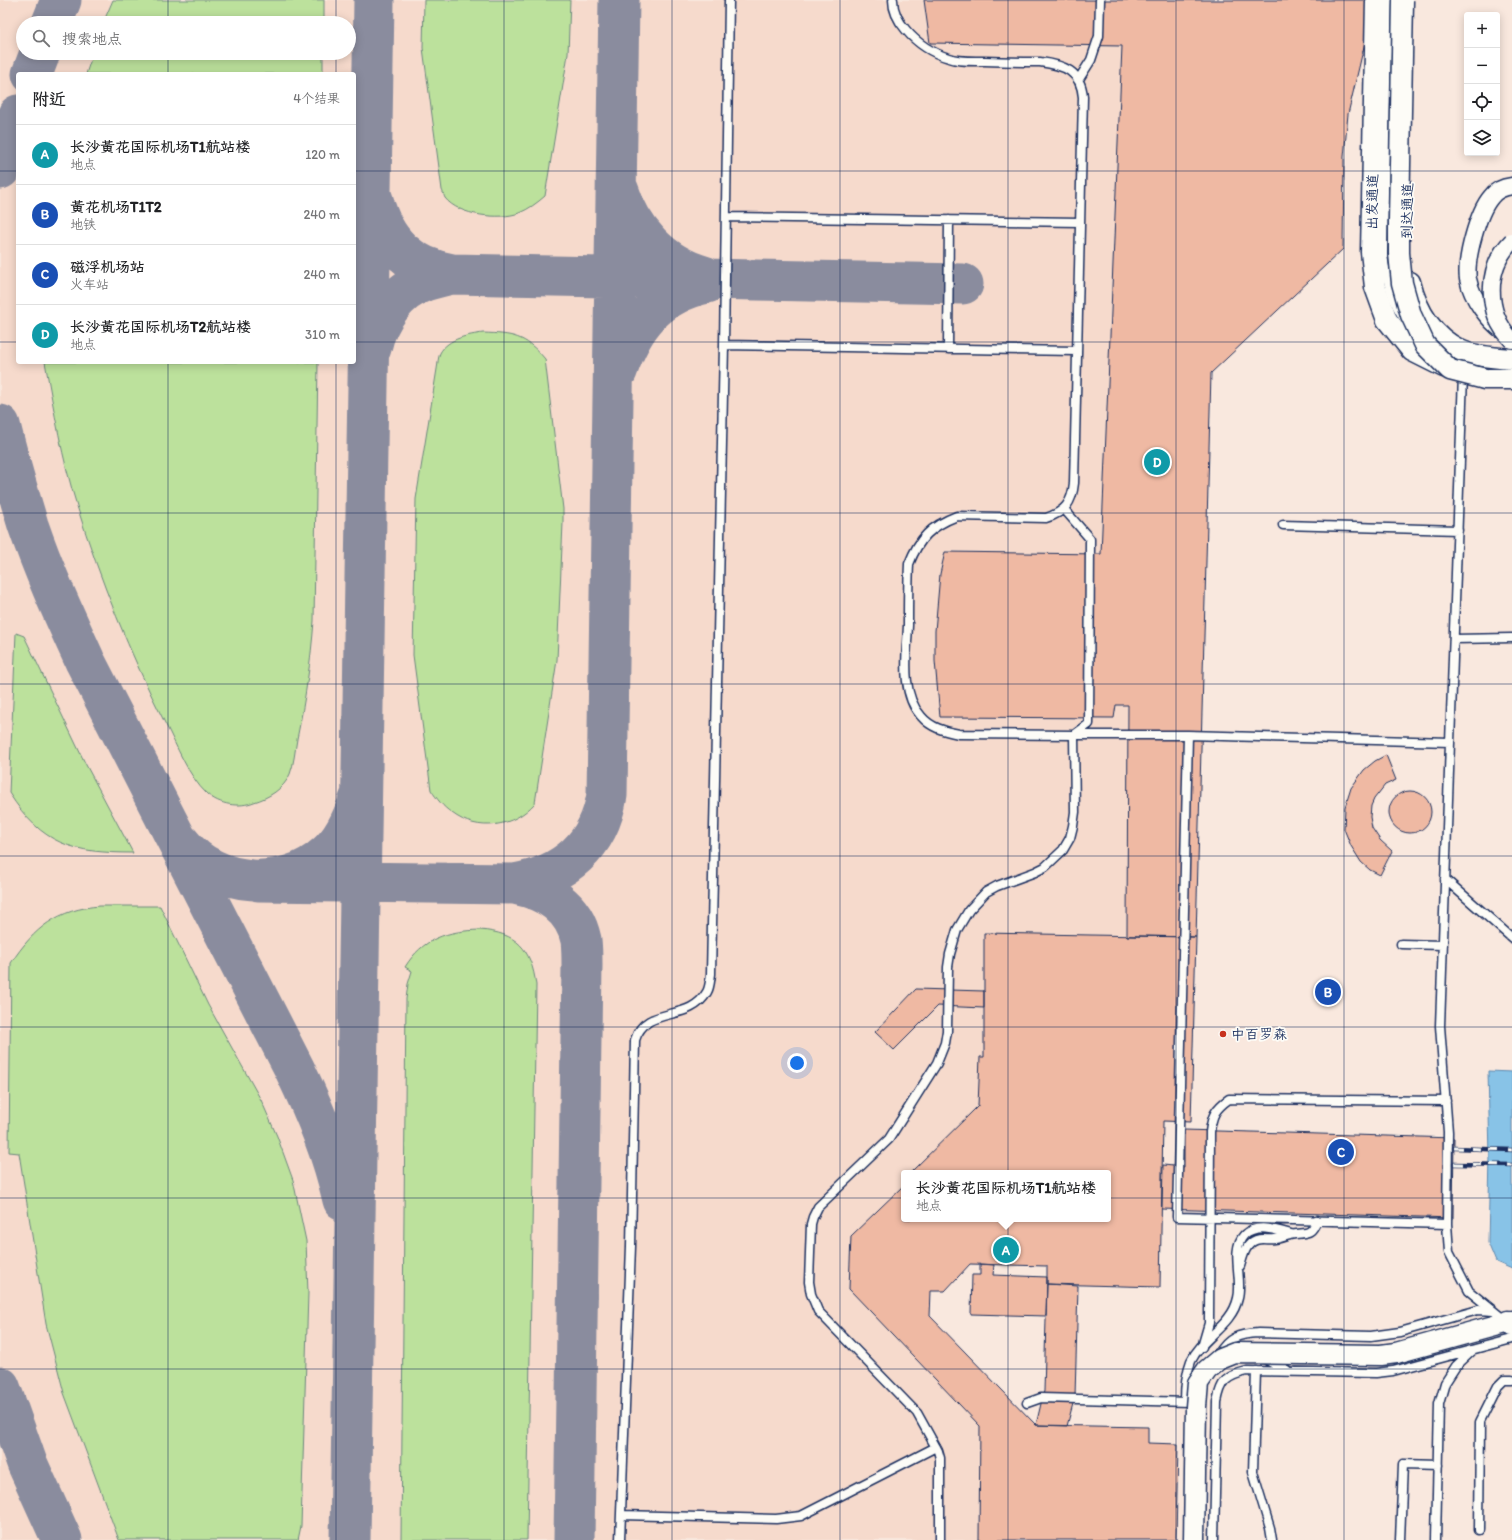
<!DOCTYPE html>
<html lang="zh">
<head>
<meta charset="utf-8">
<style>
  :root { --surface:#fff; --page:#f6f6f6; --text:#202124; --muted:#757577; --line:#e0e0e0; --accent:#c8321e }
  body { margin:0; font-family:Itim,"LXGW WenKai TC",sans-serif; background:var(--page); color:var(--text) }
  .controls { position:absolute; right:12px; top:12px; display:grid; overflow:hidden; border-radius:4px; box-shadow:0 2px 10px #0003 }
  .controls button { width:36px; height:36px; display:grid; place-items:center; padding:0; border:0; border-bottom:1px solid var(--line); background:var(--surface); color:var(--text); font:20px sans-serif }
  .you { position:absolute; left:797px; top:1063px; width:14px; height:14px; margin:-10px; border:3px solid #fff; border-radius:50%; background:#1a73e8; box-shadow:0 0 0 6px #1a73e833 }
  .badge { display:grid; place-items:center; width:26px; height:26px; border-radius:50%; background:var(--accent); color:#fff; font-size:13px; font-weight:700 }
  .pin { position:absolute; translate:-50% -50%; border:2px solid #fff; box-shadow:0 1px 4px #0006 }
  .popup { position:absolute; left:901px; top:1170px; width:210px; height:52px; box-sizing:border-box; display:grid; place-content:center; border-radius:4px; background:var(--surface); filter:drop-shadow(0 1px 3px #0005); font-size:13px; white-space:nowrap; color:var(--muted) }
  .popup b { font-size:15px; color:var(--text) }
  .popup::after { content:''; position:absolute; left:50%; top:100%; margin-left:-8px; border:8px solid transparent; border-top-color:var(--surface) }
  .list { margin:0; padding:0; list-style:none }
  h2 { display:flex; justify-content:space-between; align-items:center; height:52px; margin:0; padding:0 16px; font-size:17px }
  h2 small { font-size:13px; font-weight:400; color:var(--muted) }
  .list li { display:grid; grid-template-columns:26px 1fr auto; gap:12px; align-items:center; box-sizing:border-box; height:60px; padding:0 16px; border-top:1px solid var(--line) }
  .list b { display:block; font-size:15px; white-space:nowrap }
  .list p { margin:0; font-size:13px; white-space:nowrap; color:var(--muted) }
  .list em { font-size:13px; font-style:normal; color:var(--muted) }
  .icon { flex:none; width:22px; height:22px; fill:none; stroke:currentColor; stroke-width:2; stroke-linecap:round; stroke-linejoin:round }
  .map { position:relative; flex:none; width:1512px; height:1540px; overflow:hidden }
  .search { position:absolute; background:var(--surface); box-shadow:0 2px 10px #0003; left:16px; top:16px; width:340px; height:44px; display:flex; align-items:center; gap:10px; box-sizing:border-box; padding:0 14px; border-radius:22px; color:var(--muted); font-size:15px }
  .panel { position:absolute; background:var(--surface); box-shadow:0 2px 10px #0003; left:16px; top:72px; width:340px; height:292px; border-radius:4px }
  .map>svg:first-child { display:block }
</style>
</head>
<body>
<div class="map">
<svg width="1512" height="1540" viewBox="0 0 1512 1540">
  <rect width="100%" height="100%" fill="#f9e8de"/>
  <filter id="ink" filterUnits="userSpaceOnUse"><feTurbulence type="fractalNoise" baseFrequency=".025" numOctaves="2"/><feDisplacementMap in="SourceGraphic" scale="8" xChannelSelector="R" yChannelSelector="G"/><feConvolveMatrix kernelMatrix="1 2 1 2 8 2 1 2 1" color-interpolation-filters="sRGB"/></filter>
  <g filter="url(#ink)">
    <path fill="#f6dacc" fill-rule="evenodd" d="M0,0H1373L1348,114L1344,157L1343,249L1211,373L1191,1122H1163L1160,1287L1047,1284V1266L970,1264L945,1291H931L930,1316L1036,1425L1148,1427V1443L1178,1444L1176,1540H0ZM23,23H349V53H23ZM18,74H354V362H18ZM904,1173H1108V1219H904Z"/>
    <path fill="#bce19c" stroke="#6c887d" d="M113,0H324V23H103Z
      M424,0H570L568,54L545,196C537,203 529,209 519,213C500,220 459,216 445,198C444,196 443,192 442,190L423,48Z
      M93,53H323V74H86Z
      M483,333C512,334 525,335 545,359L563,509V523L557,660L535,803C514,827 478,833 452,813C443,807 437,799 431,790L413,655L416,499L437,369C438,364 438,357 440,353C448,338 469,335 483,333Z
      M45,362H318L314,621C311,661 305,700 297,739C295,750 294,764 290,774C284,789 268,798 254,802C239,808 220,805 207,794C188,776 177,746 165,723C130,654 100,580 77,506C62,459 54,410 45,362Z
      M16,633L24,636L27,642L85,763L133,853C73,853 42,845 9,793Z
      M100,906H160L208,1005L261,1100L277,1136L293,1180L300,1213L306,1241L308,1293L301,1526L298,1540H119L64,1393L46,1324L19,1153L9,1152L11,963C34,928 58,909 100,906Z
      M480,930C517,933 531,948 536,985L527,1540H401L406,999L408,984L412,971L405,967C423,938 447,931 480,930Z"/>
    <path fill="#88c3e7" stroke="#5c88b0" d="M1488,1071L1512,1072V1269L1496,1262L1488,1243L1490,1157Z"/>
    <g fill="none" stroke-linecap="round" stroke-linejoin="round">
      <path stroke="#8a8c9e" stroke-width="41" d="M52,23L61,0
        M32,74L40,53
        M0,169L18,115
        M618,189C631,230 661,265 704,276
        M373,200C384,242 409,267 452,274L963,284
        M371,348C377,319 397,291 425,281C434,278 443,276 452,274
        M617,371C633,324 657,294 707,283
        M0,425C8,459 18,492 28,525C44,572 65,617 85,661L295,1070C316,1114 332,1152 343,1200
        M181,844C215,888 286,892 326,855C343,841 352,821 359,800
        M258,881L515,884C546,890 574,906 581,940C582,949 582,957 582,965L574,1540
        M515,884C564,875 599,846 607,795L619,0
        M0,1387L27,1463L62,1540
        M350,1540L374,0"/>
    </g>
    <path fill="#efb9a3" stroke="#1b2f5e" d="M924,0H1373L1369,25L1348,114L1344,157L1343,249L1211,373L1196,937L1127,936L1128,705H1116L1114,718L940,717L935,661V631L940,574L945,552L1101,554L1122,46L930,43Z
      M1386,755L1396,780L1385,785L1374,799L1371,806L1370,817L1372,828L1380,840L1392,851L1380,875L1370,870L1361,862L1351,846L1344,829L1345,807L1351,788L1364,770L1375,761Z
      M1389 812a21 21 0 1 1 42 0a21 21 0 1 1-42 0Z
      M984,933L1196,937L1191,1122L1163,1121L1160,1287L1047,1284V1266L970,1264L945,1291H931L930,1316L1036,1425L1148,1427V1443L1178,1444L1176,1540H979L980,1426L849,1289L851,1236L904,1185V1219H1108V1173H910L978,1106L980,1057H984Z
      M916,989L984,991V1008L938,1006L894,1050L875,1032Z
      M1184,1130L1454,1138L1453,1218L1162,1209L1163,1165L1184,1167Z
      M980,1264L994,1265L993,1275L1047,1277L1046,1316L971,1314L972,1275H980Z
      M1047,1284L1078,1286L1075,1396L1067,1426L1036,1425L1044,1391Z"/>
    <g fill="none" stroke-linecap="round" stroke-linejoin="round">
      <defs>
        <path id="service" d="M893,0C893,11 899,22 906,30C917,43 932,53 949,58C960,62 973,61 985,61C1004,62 1022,62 1040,62C1064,65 1081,71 1083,97L1074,483C1072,503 1065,512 1046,518L957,516C931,526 919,538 909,564C908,584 908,604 908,625C907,653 900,693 921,716C931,728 944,731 959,734L1074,735L1075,812L1073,826L1070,838L1063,850L1045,867L1035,872L997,886L986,892L969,910L957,930L950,954L948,967L947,1031L945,1043L937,1063L889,1139L818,1207L813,1217L811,1224L809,1282L811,1294L818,1311L917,1413L938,1451L940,1458V1540
          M1388,0L1383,255C1387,281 1391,300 1406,322
          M1079,79L1091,60L1099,36L1100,0
          M726,217L1080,222
          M724,345L1077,351
          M948,349L949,220
          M1472,359C1466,364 1464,368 1463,375L1440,1026L1448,1132L1447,1224L1449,1252L1469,1291L1506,1321
          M1064,509L1090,539L1089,724L1074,735
          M1283,525L1458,530
          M1454,639L1512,638
          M1074,735H1188
          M1445,879L1512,938
          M1401,944L1443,945
          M1447,1224L1177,1217L1188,735L1450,742
          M1240,1266C1243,1257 1245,1244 1256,1240C1262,1238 1269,1240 1275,1239C1280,1239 1285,1236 1290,1235C1305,1231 1310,1238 1317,1220
          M1202,1347L1209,1323L1210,1132C1212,1115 1215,1109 1229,1099L1446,1101
          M1218,1355C1228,1337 1239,1334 1258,1333L1371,1336L1400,1332L1478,1310L1493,1311
          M1264,1359L1287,1370
          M1256,1371L1253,1472L1270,1528L1272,1540
          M1185,1400C1185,1387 1186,1374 1191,1361C1202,1337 1232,1326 1238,1298C1243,1279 1230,1250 1244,1235C1256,1223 1277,1230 1291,1234
          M1027,1403L1041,1398L1189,1402
          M621,1515L776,1519L801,1516L936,1447
          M1479,1530L1480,1422L1498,1386L1504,1380H1512
          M620,1540L631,1246L635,1040C646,1004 689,1024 707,992C710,987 710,980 711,974L724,345L729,0
          M1214,1540L1217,1402C1221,1381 1226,1376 1247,1371L1376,1373L1393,1371L1512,1339
          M1400,1540L1403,1464L1438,1465
          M1436,1540L1439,1404L1445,1383L1456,1366L1472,1351"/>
        <path id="minor" d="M1504,332C1488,320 1472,299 1468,279C1465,259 1478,212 1491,197C1496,190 1504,187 1512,186"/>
        <path id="tertiary" d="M1376,0L1371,252L1375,287L1387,320L1412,351L1444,367
          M1410,282C1417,311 1432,336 1460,350C1472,356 1498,358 1512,359
          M1485,379H1512
          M1396,1353L1512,1321"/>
        <path id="trunk" d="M1508,1322L1512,1325"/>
      </defs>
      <use href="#service" stroke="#1b2f5e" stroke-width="11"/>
      <use href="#minor" stroke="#1b2f5e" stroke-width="19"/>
      <use href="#tertiary" stroke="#1b2f5e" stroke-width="23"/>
      <use href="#trunk" stroke="#1b2f5e" stroke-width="25"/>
      <use href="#service" stroke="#fdfcf7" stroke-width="8"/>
      <use href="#minor" stroke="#fdfcf7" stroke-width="16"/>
      <use href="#tertiary" stroke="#fdfcf7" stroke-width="20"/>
      <use href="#trunk" stroke="#fdfcf7" stroke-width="22"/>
      <defs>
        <path id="rail" d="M1454,1148L1512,1150
          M1454,1164L1512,1165"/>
      </defs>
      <use href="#rail" stroke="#1b2f5e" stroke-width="4.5"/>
      <use href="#rail" stroke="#fdfcf7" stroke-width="3" stroke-dasharray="9" stroke-linecap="butt"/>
      <defs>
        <path id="minor-bridge" d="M1512,241C1485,268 1485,313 1512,340"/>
        <path id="tertiary-bridge" d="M1403,0L1399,220V253L1402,283L1411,315L1425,345L1450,370L1485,379
          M1194,1540L1196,1407L1198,1383L1207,1370L1220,1359L1235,1353L1381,1355L1396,1353"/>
      </defs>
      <use href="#minor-bridge" stroke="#1b2f5e" stroke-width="19" stroke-linecap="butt"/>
      <use href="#tertiary-bridge" stroke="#1b2f5e" stroke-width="23" stroke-linecap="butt"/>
      <use href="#minor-bridge" stroke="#fdfcf7" stroke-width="16"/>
      <use href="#tertiary-bridge" stroke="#fdfcf7" stroke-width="20"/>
    </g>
  </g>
  <path fill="none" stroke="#1b2f5e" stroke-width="1" stroke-opacity="0.55" d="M168,0V23M336,0V23M504,0V1540M672,0V1540M840,0V1540M1008,0V1540M1176,0V1540M1344,0V1540M168,53V74M336,53V74M0,171H18M354,171H1512M0,342H18M354,342H1512M168,362V1540M336,362V1540M0,513H1512M0,684H1512M0,856H1512M0,1027H1512M0,1198H1512M0,1369H1512"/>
  <circle fill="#c8321e" stroke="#fdfcf7" stroke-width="1.5" cx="1223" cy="1034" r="4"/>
  <g text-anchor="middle" stroke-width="3.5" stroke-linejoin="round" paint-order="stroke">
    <g font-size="14" fill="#1b2f5e" stroke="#fdfcf7">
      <text transform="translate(1372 202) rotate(-89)" y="5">出发通道</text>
      <text transform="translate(1407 211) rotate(-89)" y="5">到达通道</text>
    </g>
    <g font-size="14" fill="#1b2f5e" stroke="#fdfcf7" text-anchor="start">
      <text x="1231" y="1039">中百罗森</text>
    </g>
  </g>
</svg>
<div class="controls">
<button>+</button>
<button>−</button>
<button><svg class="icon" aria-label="locate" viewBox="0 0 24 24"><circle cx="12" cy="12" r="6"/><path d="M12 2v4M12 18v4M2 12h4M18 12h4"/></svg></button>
<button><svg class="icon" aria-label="layers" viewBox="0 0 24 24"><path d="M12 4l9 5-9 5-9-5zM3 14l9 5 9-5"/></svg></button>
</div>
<div class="you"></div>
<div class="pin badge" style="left:1006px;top:1250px;background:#0f9aa8">A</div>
<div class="popup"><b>长沙黄花国际机场T1航站楼</b>地点</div>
<div class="pin badge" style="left:1328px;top:992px;background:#1a4fb4">B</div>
<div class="pin badge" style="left:1341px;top:1152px;background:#1a4fb4">C</div>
<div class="pin badge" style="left:1157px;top:462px;background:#0f9aa8">D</div>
<div class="search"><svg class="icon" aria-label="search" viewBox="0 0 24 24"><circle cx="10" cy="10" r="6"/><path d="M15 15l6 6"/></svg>搜索地点</div>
<section class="panel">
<h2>附近<small>4个结果</small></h2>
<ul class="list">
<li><span class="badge" style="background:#0f9aa8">A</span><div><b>长沙黄花国际机场T1航站楼</b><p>地点</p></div><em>120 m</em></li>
<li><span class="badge" style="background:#1a4fb4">B</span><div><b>黄花机场T1T2</b><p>地铁</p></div><em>240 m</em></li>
<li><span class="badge" style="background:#1a4fb4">C</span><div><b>磁浮机场站</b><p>火车站</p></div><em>240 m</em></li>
<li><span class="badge" style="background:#0f9aa8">D</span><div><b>长沙黄花国际机场T2航站楼</b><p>地点</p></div><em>310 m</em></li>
</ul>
</section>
</div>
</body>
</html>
